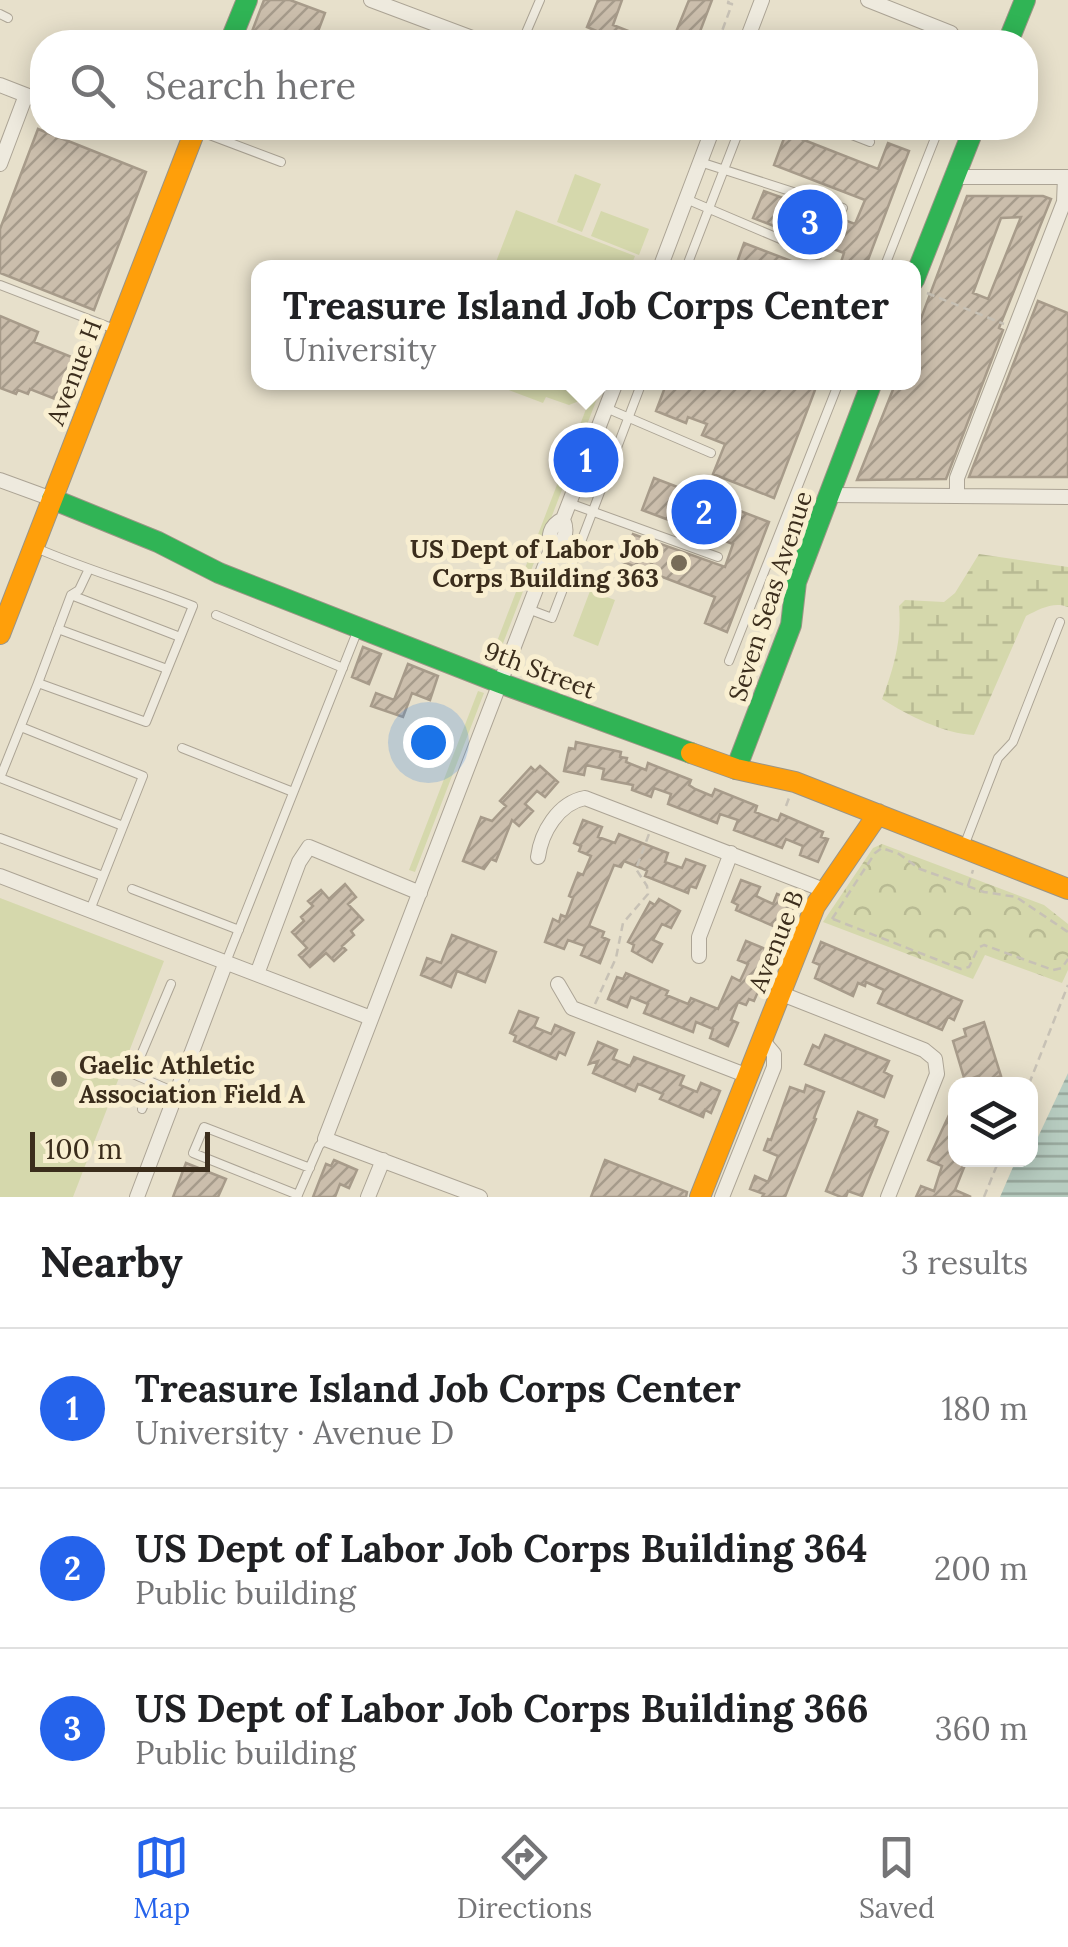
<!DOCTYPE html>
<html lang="en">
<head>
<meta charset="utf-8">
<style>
  :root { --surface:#fff; --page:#f6f6f6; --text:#202124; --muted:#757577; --line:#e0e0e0; --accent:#2563eb }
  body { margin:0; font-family:Lora,serif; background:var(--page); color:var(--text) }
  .controls { position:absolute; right:30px; bottom:30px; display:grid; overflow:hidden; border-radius:20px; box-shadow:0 5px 25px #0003 }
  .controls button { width:90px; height:90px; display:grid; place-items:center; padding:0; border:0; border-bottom:2px solid var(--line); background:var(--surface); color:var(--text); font:50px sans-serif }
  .scale { position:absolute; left:30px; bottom:25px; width:180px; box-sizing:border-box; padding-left:10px; border:5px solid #3b2d1c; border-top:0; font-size:28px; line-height:35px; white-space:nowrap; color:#3b2d1c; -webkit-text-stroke:8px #f9efd1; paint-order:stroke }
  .you { position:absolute; left:428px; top:742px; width:35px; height:35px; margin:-25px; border:8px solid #fff; border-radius:50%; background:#1a73e8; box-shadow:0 0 0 15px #1a73e833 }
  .badge { display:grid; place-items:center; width:65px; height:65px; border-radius:50%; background:var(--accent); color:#fff; font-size:32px; font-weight:700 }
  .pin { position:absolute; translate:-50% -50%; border:5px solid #fff; box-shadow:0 2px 10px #0006 }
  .popup { position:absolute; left:251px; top:260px; width:670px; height:130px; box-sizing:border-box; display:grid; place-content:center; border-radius:20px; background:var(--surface); filter:drop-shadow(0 2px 8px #0005); font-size:32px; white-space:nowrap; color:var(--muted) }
  .popup b { font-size:38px; color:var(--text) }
  .popup::after { content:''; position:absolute; left:50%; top:100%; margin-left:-20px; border:20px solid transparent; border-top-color:var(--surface) }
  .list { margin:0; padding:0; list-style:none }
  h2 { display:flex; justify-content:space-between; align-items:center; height:130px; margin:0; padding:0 40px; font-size:42px }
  h2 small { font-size:32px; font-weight:400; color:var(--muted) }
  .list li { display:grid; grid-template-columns:65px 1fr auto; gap:30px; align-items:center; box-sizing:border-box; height:160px; padding:0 40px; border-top:2px solid var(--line) }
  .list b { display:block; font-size:38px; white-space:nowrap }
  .list p { margin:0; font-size:32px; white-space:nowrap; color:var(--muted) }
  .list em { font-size:32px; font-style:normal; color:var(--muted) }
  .icon { flex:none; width:55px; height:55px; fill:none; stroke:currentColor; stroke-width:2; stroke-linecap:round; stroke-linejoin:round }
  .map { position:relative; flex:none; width:1068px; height:1197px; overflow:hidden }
  .search { position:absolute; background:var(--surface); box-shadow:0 5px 25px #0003; left:30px; right:30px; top:30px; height:110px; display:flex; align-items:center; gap:25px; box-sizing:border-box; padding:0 35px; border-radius:40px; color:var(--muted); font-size:38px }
  .sheet { height:610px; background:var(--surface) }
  nav { display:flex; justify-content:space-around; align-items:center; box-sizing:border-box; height:140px; border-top:2px solid var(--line); background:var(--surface); font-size:28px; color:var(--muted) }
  nav a { display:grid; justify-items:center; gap:5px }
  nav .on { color:var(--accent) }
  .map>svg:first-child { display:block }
</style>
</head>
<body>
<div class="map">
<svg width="1068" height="1197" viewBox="0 0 1068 1197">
  <defs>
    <pattern id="wetland-marsh" width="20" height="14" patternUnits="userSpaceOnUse" patternTransform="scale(2.5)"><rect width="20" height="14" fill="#d5d8ac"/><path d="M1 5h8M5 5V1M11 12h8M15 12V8" fill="none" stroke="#b8ba93"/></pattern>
    <pattern id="park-crowns" width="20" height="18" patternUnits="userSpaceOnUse" patternTransform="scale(2.5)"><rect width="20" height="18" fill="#d5d8ac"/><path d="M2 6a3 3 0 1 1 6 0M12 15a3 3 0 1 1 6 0" fill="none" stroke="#b8ba93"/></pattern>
    <pattern id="water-rules" width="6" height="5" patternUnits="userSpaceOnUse" patternTransform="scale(2.5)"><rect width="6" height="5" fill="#b7ccc0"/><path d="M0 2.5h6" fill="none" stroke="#96a69b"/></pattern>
    <pattern id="building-hatch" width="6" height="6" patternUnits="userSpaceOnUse" patternTransform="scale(2.5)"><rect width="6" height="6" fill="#cbbeac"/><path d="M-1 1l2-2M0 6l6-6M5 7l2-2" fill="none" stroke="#a69b8b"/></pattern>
  </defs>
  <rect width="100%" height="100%" fill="#e7e0cb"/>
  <path fill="#d5d8ac" d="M575,174L601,184L582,232L557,222Z
    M516,210L635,256L633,261L638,263L637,267H494Z
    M601,211L649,229L639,255L591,236Z
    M490,383H586L579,401L569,405L546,397L543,403Z
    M596,383H603L502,646L496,644Z
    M590,591L615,600L598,646L573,636Z
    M478,691L484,693L415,872L409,870Z
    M0,898L164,961L73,1197H0Z"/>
  <path fill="url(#wetland-marsh)" d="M979,554L1068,567V607C1054,601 1039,609 1026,616L974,735C945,734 907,715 882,699C894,668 902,639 899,606L905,600L944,602L955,593Z"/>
  <path fill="url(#park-crowns)" d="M882,844L1044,905L1068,924V970L1062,983L985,955L973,979L823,922L873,848Z"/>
  <path fill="url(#water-rules)" d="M1068,1046V1197H1000L1016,1160H1030L1031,1125Z"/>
  <path fill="#e7e0cb" d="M1068,1041V1073L1031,1152L1030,1112L1049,1069Z"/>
  <path fill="url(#building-hatch)" stroke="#a79b8a" stroke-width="2.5" fill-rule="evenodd" d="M264,0H290L325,13L314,42H248Z
    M598,0H622L613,25L656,42H603L606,35L587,27Z
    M689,0H712L696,42H672Z
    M38,129L146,172L94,310L0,273V229Z
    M786,133L878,169L888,143L909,151L865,268H839L844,253L753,218L764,191L855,224L865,200L774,165Z
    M967,196H1043L1051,199L999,328L1003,330L946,479L857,480L896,382H914V337ZM1021,217L988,299L973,293L1001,218Z
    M744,243L807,267V268H735Z
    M1038,301L1068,313V477H969Z
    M0,316L38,332L34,342L74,358L58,400L30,389L28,394L18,390L16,394L0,388Z
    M667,382H818L774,498L713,474L725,444L702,435L707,424L688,417L686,423L656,411Z
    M654,478L769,522L727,632L705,623L715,597L623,562L633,534L725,567L733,544L642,510Z
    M363,647L381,654L369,684L352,677Z
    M408,664L438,676L430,700L412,693L403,717L371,706L376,693L394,700Z
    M576,742L621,752L620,757L627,758L626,762L646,770L648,763L691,780L689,785L695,789L712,796L715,789L757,806L755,812L778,821L781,814L823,832L821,837L828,839L818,862L800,855L803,846L786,839L782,848L734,830L738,820L720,814L717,823L668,804L671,794L654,788L651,797L632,790L633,785L602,779L604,769L586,765L584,775L564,771L569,748L575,749Z
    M540,766L558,782L545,797L537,791L525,804L533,811L519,826L512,820L496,861L491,859L484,869L463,861L481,817L492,821L506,806L500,801L531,767L535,771Z
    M583,820L602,827L598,837L615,843L619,834L668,853L665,862L682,868L686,859L705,866L696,888L690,886L688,893L645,876L647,871L641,868L624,861L621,867L614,865L589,926L604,932L602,937L609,940L600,963L581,955L585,946L568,940L564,949L545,942L553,919L559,922L561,915L566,917L573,898L569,896L578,873L583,875L591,856L579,851L581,846L574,843Z
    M741,880L760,887L756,896L773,904L777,894L796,902L787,924L781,921L778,928L736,910L738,905L732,902Z
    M345,884L356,897L348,904L363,920L351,931L354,935L342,946L346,950L334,961L326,953L310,967L299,955L307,948L292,932L304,921L301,917L313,906L308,901L321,890L329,899Z
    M659,899L680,911L671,928L662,924L653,940L662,944L652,962L632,951L634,945L628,942L650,902L655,905Z
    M452,935L496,952L485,982L457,971L451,987L421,975L427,958L441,963Z
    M746,941L768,950L766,956L772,959L754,1001L749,999L746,1005L738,1002L731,1020L738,1023L728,1046L710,1038L713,1029L696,1022L693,1032L644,1013L648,1004L631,997L627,1007L608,999L617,977L623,979L626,973L668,991L666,995L688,1004L691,998L718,1009L732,977L740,981L748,964L738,960Z
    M821,942L962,1001L954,1020L948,1017L942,1030L878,1003L884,990L866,982L865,986L858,983L853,996L815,978L820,965L813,962Z
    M519,1011L538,1018L534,1027L551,1034L555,1025L574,1033L565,1055L559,1052L556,1059L514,1041L516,1036L510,1033Z
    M984,1022L1001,1076L981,1083L978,1076L965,1081L953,1041L966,1036L964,1029Z
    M825,1035L889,1061L884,1072L892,1076L884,1097L805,1064L813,1045L819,1048Z
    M598,1042L617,1050L613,1059L630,1066L634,1057L684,1076L680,1085L697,1092L701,1083L720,1091L711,1113L705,1110L703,1117L660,1099L663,1094L644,1086L638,1084L635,1091L593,1073L598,1061L589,1064Z
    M806,1085L824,1092L814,1118L816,1119L785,1197H762L764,1194L750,1189L755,1176L768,1182L778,1156L764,1150L768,1139L771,1140L790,1087L804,1092Z
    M956,1100V1160H967L955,1190L971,1197H916L921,1186L934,1191L942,1166L928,1160Z
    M858,1112L877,1120L875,1126L888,1132L862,1196L848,1191L846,1197H841L826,1191Z
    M334,1160L357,1170L349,1188L340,1184L335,1197H313L326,1164L331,1166Z
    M605,1160L687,1192L686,1197H591Z
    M186,1163L226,1179L218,1197H173Z"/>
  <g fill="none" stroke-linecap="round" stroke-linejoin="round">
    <defs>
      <path id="lane" d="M0,14L8,18
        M522,42L540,0
        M834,128L870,142
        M199,131L281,162
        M700,162L843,208
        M686,199L818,255
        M686,268L740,128
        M884,268L939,128
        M0,285L117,330
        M606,408L711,453
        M569,503L718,557
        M71,595L180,637
        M528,609L552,618L642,382
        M216,615L343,668
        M58,629L167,669
        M729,661L839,382
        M38,683L71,595L79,590L88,571
        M21,727L143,776L90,910
        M182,748L293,792
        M0,778L38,683L146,722L193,606C140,585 87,570 36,548
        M0,778L123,826
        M0,838L103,876
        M964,846L998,758L1013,742L1060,622
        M132,889L239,930
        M226,962L357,632
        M171,984L133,1074L177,1093
        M142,1109L153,1083
        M298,1195L193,1153L204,1127L310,1168
        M297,1197L319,1146L325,1139"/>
      <path id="street" d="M371,0L483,42
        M868,0L951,33
        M746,42L762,0
        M0,85L36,99
        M0,164L26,95
        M955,177H1068
        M660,268L713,128
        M0,480L52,499
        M957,494V478L1064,202L1065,177
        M829,495L1068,497
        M551,550C548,536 549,526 563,519L616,382
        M538,857C541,833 558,803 585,798L824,890
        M0,876L371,1018
        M699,956V937L731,853
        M257,974L299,862L309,847L420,893
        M558,984L572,1008L748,1076
        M782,994L924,1050L935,1059L937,1074L888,1197
        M137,1197L226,962
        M368,1197L383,1160
        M480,1197L325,1139L551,550C564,541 569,534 563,519
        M722,1197L774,1067V1054L763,1041"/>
      <path id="fast" d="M230,42L247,0
        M1008,42L1025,0
        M914,280L974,128
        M52,499L158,542L219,573L500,683L691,753
        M736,769L791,625L796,582L872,382"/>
      <path id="slow" d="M0,634L196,128
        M691,753L736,769L795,782L1068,889
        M700,1197L815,906L878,814"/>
    </defs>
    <use href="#lane" stroke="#aca495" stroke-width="10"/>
    <use href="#street" stroke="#aca495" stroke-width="16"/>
    <use href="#fast" stroke="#9b9485" stroke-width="22"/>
    <use href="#slow" stroke="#9b9485" stroke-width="22"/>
    <path stroke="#c7c1b5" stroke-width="2.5" stroke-dasharray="8 5" stroke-linecap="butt" d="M718,42L732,4L728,3L729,0
      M927,293L1004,324
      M786,806L789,798
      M968,886L973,870
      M832,919L875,853L882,848L899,854L920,869L984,892L1016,897L1068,932
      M833,919L961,969L969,967L978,948L984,945L1053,970L1062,968L1068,959
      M595,1004L616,958L623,923L648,894L647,886L636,869L649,834
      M1029,1084L1068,985
      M984,1197L999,1160"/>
    <use href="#lane" stroke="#eeeade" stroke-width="8"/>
    <use href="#street" stroke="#eeeade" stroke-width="14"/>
    <use href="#fast" stroke="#30b455" stroke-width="20"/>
    <use href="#slow" stroke="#ff9f0a" stroke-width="20"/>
  </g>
  <g fill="#776c59" stroke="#f9efd1" stroke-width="4">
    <circle cx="679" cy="563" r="10"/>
    <circle cx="59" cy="1079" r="10"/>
  </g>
  <g text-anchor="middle" stroke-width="10" stroke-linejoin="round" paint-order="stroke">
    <g font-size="25" fill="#3b2d1c" stroke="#f9efd1">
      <text transform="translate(74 372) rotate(-69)" y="9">Avenue H</text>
      <text transform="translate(770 596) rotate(-72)" y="9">Seven Seas Avenue</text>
      <text transform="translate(540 670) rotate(21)" y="9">9th Street</text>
      <text transform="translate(776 941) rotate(-68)" y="9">Avenue B</text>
    </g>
    <g font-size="25" font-weight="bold" fill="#3b2d1c" stroke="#f9efd1" text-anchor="end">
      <text x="659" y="558">US Dept of Labor Job<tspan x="659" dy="29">Corps Building 363</tspan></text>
      <text x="79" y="1074" text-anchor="start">Gaelic Athletic<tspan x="79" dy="29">Association Field A</tspan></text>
    </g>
  </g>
</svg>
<div class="controls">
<button><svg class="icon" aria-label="layers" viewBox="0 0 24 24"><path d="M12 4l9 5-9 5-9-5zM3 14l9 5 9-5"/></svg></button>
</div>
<div class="scale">100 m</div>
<div class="you"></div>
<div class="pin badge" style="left:586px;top:460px">1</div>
<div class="popup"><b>Treasure Island Job Corps Center</b>University</div>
<div class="pin badge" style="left:704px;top:512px">2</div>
<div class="pin badge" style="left:810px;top:222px">3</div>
<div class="search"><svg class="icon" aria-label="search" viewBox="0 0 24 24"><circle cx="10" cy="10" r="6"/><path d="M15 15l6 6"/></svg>Search here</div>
</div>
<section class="sheet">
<h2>Nearby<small>3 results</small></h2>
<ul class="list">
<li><span class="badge">1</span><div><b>Treasure Island Job Corps Center</b><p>University · Avenue D</p></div><em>180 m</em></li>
<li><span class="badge">2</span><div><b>US Dept of Labor Job Corps Building 364</b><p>Public building</p></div><em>200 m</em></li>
<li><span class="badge">3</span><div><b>US Dept of Labor Job Corps Building 366</b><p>Public building</p></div><em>360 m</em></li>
</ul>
</section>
<nav>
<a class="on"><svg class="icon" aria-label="map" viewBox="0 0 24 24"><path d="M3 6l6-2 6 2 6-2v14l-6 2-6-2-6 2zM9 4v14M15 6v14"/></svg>Map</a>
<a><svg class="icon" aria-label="directions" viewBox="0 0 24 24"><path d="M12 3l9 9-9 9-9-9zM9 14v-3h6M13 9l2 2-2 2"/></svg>Directions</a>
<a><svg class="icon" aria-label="saved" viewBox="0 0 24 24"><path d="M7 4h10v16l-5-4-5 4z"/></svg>Saved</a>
</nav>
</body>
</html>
